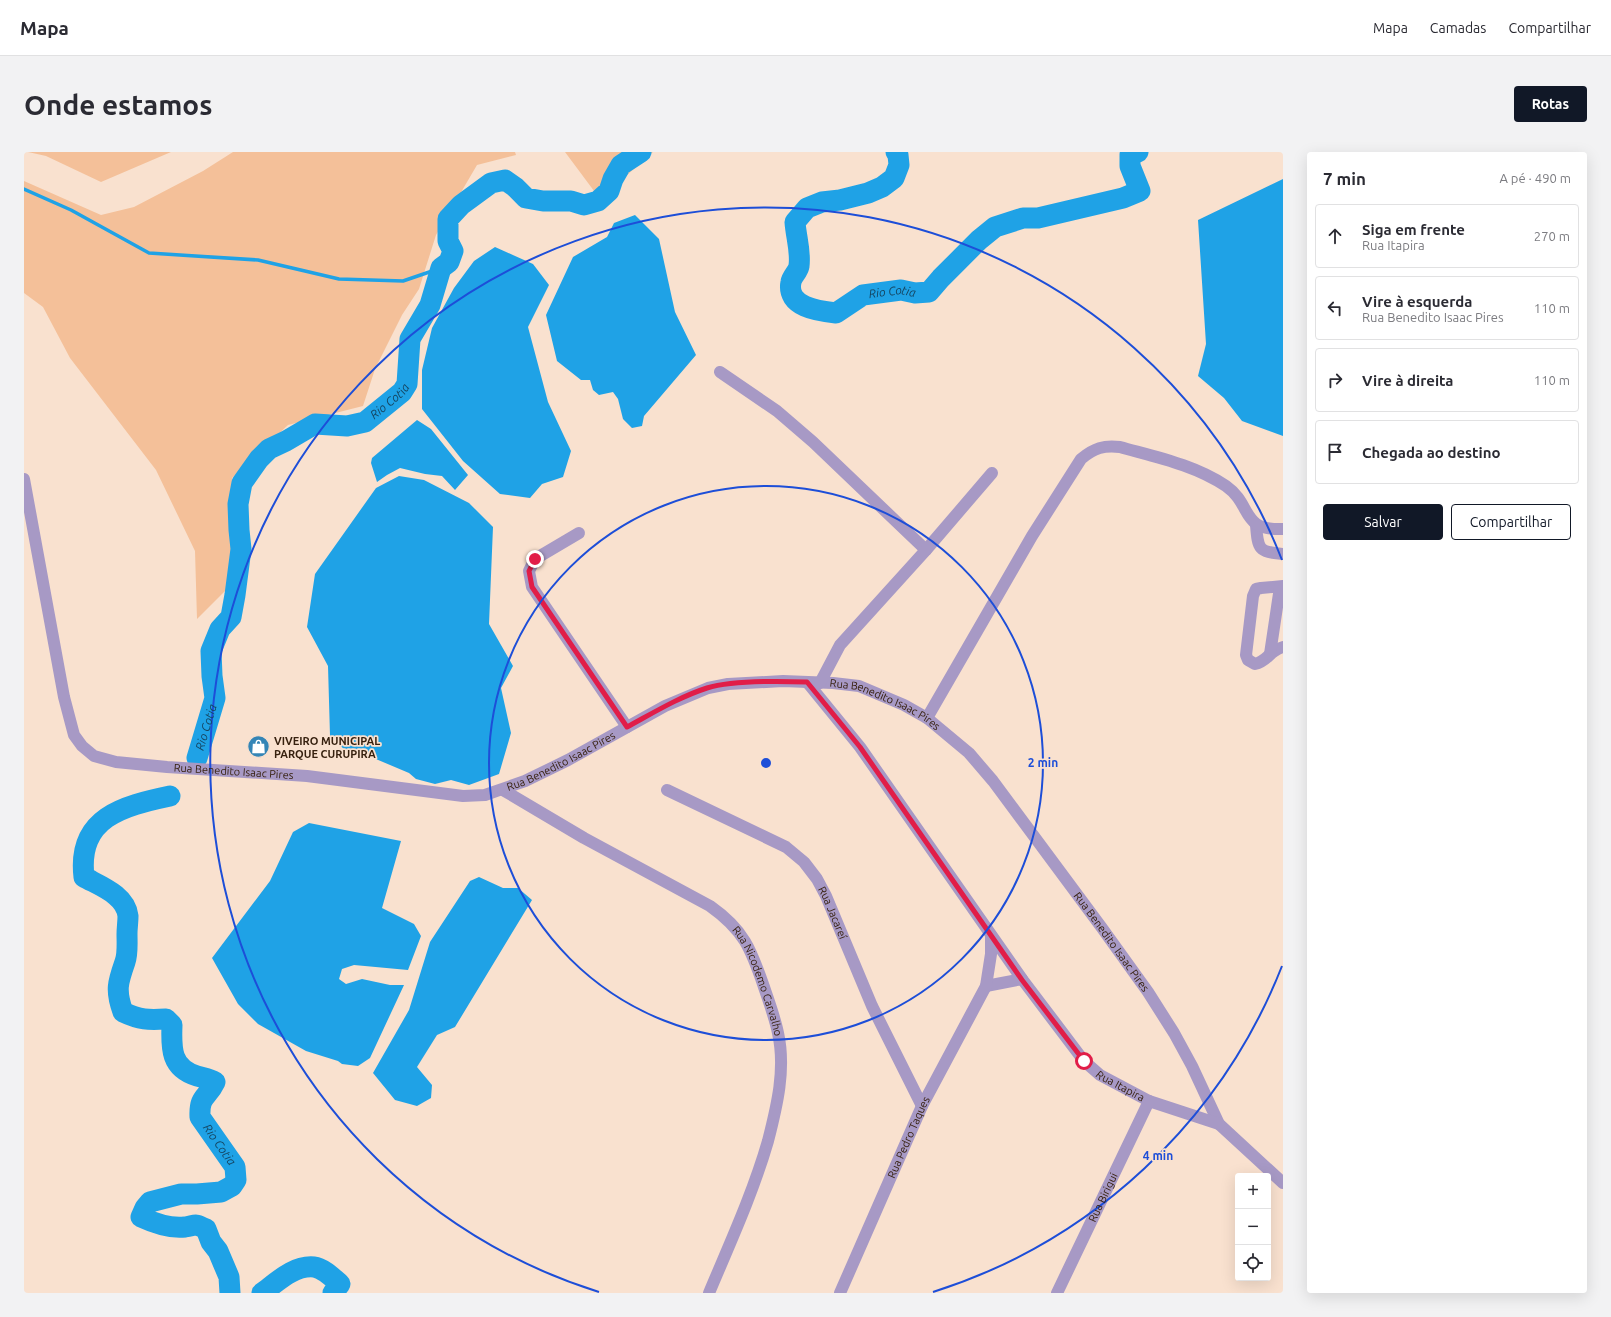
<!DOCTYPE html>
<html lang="pt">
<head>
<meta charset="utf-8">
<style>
  :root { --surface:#fff; --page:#f2f2f3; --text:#2b2b33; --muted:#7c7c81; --line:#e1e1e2; --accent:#111827 }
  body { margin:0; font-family:Ubuntu,sans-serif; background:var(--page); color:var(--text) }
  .controls { position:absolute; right:12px; bottom:12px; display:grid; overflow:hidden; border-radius:4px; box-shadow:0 4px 16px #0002 }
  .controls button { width:36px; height:36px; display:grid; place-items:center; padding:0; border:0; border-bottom:1px solid var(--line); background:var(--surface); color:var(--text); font:20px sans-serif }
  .stop { position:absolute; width:12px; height:12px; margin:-9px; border:3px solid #e11d48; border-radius:50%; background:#fff }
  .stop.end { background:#e11d48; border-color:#fff; box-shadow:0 1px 4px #0008 }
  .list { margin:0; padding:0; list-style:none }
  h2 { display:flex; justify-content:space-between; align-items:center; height:52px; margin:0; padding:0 16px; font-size:17px }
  h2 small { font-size:13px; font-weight:400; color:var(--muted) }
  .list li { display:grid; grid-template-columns:26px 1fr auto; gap:12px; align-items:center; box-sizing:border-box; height:64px; margin:0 8px 8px; padding:0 8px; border:1px solid var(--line); border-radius:4px }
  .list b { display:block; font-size:15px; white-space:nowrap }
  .list p { margin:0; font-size:13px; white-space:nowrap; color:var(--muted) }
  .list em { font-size:13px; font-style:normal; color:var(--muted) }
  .actions { display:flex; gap:8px; padding:12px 16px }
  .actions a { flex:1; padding:9px 0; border:1px solid var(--accent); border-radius:4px; text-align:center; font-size:14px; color:var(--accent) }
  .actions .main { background:var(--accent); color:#fff }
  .icon { flex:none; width:22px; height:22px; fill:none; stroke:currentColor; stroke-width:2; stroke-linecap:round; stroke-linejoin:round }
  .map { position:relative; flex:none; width:1259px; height:1141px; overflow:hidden; border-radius:4px }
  header { display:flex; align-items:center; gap:24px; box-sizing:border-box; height:56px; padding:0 20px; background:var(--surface); border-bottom:1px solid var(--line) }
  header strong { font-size:19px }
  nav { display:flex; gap:22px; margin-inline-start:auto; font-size:14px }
  .intro { display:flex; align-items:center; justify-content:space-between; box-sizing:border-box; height:96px; padding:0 24px }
  h1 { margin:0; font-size:28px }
  .button { padding:10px 18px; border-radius:4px; background:var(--accent); color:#fff; font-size:14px; font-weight:700 }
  main { display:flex; gap:24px; padding:0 24px }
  aside { flex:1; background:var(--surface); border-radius:4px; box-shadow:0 4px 16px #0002 }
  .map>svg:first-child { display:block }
</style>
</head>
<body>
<header>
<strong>Mapa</strong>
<nav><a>Mapa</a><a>Camadas</a><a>Compartilhar</a></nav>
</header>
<div class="intro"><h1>Onde estamos</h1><a class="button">Rotas</a></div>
<main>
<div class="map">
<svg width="1259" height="1141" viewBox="0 0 1259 1141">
  <rect width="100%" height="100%" fill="#f9e1cf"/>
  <path fill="#f4c099" d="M4,0H147L77,30L22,4Z
    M209,0H491L492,3L453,13L412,83L395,137L378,163L351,217L339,254L264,273L208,326L213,427L173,467L171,399L132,318L46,206L19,155L0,141V29L77,63L110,55L179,19Z
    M541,0H629L576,47Z"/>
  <path fill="#1fa2e6" d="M1259,27V284L1218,269L1200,246L1174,224L1182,192L1174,68Z
    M611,63L635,87L651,160L672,203L620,264L618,274L608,276L599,267L594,247L589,240L575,243L569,238L566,228H557L533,209L522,163L549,105L583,85L590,71Z
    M471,95L509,112L525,133L504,175L524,250L547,299L539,325L518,332L506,346L476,342L439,309L398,257V218L408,176L430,136L450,109Z
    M393,268L407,277L444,323L431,338L418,324L401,322L376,316L363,323L353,330L347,311L348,306Z
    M375,324L400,328L445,351L469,375L465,472L489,514L477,536L487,581L475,622L445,633L427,628L411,632L392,627L385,621L340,602L322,599L306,584L304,514L283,475L291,422L352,336Z
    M285,671L377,689L358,756L390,772L397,784L384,818L330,813L318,817L315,827L322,832L338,827L366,833H380L346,906L334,914L318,912L314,909L282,899L234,872L214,852L188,806L246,729L269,680Z
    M455,725L479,736H494L508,748L431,875L413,883L393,915L408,933L407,946L393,954L371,948L349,921L385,858L406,790L446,729Z"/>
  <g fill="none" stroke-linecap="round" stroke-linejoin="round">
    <path stroke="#1fa2e6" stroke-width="3.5" d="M0,37L47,58L125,101L234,108L315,127L379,129L417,116"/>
    <g stroke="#1fa2e6" stroke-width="21">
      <path id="s1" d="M872,0L874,3L875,13L870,26L858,35L844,41L816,48L798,50L783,56L771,70C772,85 777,99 775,114C774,120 768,124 767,130C762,155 794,159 812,161L839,143L877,138L891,141L905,140L917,126L955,88L971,75L999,66H1014L1099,46L1116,39L1106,14V3L1114,0"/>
      <path id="s2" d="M173,606L191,546L188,524L187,499L196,477L207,465L211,443L217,397L215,378L214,352L218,331L235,307L245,297L262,289L291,272L323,274L341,270L378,240L383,232L386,187L406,153L417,116L425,110L429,99L424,89V67L437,53L467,31L481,28L491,35L502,46L519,49H547L560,53L574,49L585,39L589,27L597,13L617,0"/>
      <path id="s3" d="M146,644C99,654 53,665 60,725C76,734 102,743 104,764C104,770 103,776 103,782C103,791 104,802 101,810C94,830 91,838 99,860C116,868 124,868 142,867L148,873C147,897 147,916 173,924C180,926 185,926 191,930C183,947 175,943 176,965L211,1015L212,1028L208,1034L197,1040L173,1042H157L126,1050L121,1056L117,1065C130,1071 146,1077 161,1075C173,1073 170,1071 182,1077L187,1090L194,1099L205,1125L206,1141"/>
      <path d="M238,1141C253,1130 270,1113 290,1115C299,1116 309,1126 316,1132L309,1141"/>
    </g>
    <g stroke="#a799c5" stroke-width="12">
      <path d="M696,220L753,259L789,290L902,398"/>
      <path id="s4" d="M0,327L40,545L50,583L58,594L70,604L92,610L143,615L283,624L439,644L461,643L501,629L544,608L641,554L684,536L704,532L759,529L809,531L835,534L880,553L903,566L945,601L969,629L1078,776L1124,840L1150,881L1168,914L1195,972L1259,1031"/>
      <path d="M1232,373C1234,397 1234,400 1259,402"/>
      <path d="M555,381L511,407L505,419L508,435L603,575"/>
      <path d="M1259,434L1237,436L1232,437L1229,444L1222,503L1224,508L1231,512C1244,509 1246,498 1259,495"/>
      <path d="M1246,502L1256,435"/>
      <path id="s5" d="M783,530L836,595L998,827L1060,909L1076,923L1125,949L1195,972"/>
      <path d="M796,531L816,493L902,398L968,321"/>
      <path d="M903,566L1008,384L1057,307C1070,296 1080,293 1096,295C1132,305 1171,313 1202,334C1229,353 1216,379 1259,377"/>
      <path id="s6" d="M479,638L560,686L686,754C720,778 727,797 740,835C745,850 751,866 754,881C762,917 753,954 744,989C729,1041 706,1091 685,1141"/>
      <path id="s7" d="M643,638L762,695L780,710L793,727L802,744L848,854L898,954"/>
      <path d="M962,834L998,827"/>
      <path id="s8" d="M816,1141L898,954L962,834L967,802V784"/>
      <path id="s9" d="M1033,1141L1125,949"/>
    </g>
  </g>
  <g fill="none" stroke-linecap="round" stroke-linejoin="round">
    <path stroke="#e11d48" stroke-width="5" d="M511,407L505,419L508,435L603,575C629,561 655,545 683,536C709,528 755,529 783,530L836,595L998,828L1060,909"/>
  </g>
  <g fill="none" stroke="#1d4ed8" stroke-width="2">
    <circle cx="742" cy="611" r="277"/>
    <path d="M1258 814A555 555 0 0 1 909 1140M575 1140A555 555 0 1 1 1258 408"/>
  </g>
  <defs>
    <symbol id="shop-disc" viewBox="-11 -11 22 22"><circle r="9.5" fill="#3485b6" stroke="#f9e1cf"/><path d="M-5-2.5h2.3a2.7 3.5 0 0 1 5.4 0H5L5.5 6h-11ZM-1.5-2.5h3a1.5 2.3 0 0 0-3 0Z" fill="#fff"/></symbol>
  </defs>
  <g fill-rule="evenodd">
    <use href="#shop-disc" x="222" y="582" width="25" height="25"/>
  </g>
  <g text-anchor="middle" stroke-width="3.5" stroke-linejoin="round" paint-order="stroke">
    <g font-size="11" fill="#37210f" stroke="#f9e1cf">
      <text dy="4" stroke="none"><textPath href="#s4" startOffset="1114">Rua Benedito Isaac Pires</textPath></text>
      <text dy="4" stroke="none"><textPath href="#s4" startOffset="767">Rua Benedito Isaac Pires</textPath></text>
      <text dy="4" stroke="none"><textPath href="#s4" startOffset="431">Rua Benedito Isaac Pires</textPath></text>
      <text dy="4" stroke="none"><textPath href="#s7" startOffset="214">Rua Jacareí</textPath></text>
      <text dy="4" stroke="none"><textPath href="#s4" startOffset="1450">Rua Benedito Isaac Pires</textPath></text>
      <text dy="4" stroke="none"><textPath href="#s6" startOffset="329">Rua Nicodemo Carvalho</textPath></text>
      <text dy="4" stroke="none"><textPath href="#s5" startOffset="514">Rua Itapira</textPath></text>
      <text dy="4" stroke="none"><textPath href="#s8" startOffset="170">Rua Pedro Taques</textPath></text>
      <text dy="4" stroke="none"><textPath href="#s9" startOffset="106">Rua Birigui</textPath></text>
    </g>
    <g font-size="11" font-weight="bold" fill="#37210f" stroke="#f9e1cf" text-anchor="start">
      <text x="250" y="593">VIVEIRO MUNICIPAL<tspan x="250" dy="13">PARQUE CURUPIRA</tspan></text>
    </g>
    <g font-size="12" font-style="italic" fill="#154561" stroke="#f9e1cf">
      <text dy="4" stroke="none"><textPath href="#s1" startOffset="326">Rio Cotia</textPath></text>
      <text dy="4" stroke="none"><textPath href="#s2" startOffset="464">Rio Cotia</textPath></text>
      <text dy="4" stroke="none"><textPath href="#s2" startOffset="32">Rio Cotia</textPath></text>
      <text dy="4" stroke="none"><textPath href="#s3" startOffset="501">Rio Cotia</textPath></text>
    </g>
  </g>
  <circle cx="742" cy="611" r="6" fill="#1d4ed8" stroke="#f9e1cf" stroke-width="2"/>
  <g font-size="12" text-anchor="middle" font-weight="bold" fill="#1d4ed8" stroke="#f9e1cf" stroke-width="3.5" stroke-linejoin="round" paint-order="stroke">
    <text x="1019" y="615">2 min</text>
    <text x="1134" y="1008">4 min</text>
  </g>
</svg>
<div class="controls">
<button>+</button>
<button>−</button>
<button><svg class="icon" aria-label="locate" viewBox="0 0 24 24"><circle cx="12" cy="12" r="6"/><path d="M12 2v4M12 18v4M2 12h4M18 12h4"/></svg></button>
</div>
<div class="stop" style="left:1060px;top:909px"></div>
<div class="stop end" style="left:511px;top:407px"></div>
</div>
<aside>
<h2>7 min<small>A pé · 490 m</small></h2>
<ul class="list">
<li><svg class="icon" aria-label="ahead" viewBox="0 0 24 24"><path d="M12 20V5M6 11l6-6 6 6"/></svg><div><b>Siga em frente</b><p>Rua Itapira</p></div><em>270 m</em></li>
<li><svg class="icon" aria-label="left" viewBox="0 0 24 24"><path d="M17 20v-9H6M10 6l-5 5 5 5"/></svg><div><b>Vire à esquerda</b><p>Rua Benedito Isaac Pires</p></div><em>110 m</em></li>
<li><svg class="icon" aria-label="right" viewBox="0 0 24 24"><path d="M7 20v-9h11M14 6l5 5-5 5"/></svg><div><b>Vire à direita</b></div><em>110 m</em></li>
<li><svg class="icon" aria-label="arrive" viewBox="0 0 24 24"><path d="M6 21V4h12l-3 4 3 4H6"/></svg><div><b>Chegada ao destino</b></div></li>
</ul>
<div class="actions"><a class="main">Salvar</a><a>Compartilhar</a></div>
</aside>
</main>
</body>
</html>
